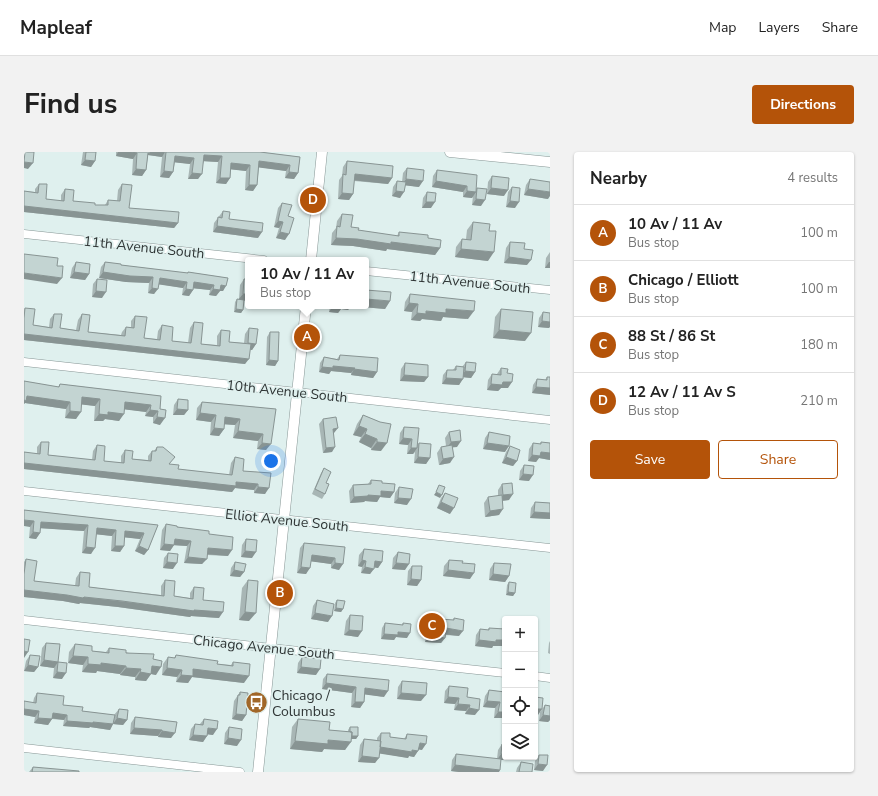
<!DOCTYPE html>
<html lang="en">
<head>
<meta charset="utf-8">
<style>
  :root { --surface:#fff; --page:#f2f2f2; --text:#222; --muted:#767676; --line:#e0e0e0; --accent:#b45309 }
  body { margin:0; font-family:"Nunito Sans",sans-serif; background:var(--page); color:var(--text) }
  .controls { position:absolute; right:12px; bottom:12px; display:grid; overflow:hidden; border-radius:4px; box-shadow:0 1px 3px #0004 }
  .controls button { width:36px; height:36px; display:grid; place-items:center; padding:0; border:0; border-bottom:1px solid var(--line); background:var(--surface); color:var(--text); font:20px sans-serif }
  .you { position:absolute; left:247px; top:309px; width:14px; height:14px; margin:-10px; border:3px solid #fff; border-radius:50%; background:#1a73e8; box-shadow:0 0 0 6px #1a73e833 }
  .badge { display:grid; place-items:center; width:26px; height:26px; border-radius:50%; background:var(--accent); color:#fff; font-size:13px; font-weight:700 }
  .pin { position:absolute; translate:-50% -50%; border:2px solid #fff; box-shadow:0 1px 4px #0006 }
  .popup { position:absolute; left:221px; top:105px; width:124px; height:52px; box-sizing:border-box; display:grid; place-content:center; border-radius:4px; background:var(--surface); filter:drop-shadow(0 1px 3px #0005); font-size:13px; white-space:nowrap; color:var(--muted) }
  .popup b { font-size:15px; color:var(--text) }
  .popup::after { content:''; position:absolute; left:50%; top:100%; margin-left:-8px; border:8px solid transparent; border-top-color:var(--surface) }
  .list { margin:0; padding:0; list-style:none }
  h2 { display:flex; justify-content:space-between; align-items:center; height:52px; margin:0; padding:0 16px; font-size:17px }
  h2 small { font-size:13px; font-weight:400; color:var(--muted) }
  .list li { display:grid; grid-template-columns:26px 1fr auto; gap:12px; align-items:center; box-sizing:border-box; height:56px; padding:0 16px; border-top:1px solid var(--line) }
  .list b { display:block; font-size:15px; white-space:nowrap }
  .list p { margin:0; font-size:13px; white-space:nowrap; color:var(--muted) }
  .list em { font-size:13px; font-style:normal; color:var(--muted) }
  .actions { display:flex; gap:8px; padding:12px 16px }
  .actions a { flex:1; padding:9px 0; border:1px solid var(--accent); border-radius:4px; text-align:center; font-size:14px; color:var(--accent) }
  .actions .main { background:var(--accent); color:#fff }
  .icon { flex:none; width:22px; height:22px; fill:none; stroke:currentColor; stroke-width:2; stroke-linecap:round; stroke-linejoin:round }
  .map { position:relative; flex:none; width:526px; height:620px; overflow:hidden; border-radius:4px }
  header { display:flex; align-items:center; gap:24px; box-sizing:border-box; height:56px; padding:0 20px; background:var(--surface); border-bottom:1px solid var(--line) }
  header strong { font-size:19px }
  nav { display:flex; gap:22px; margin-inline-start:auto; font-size:14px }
  .intro { display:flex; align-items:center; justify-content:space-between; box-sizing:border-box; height:96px; padding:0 24px }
  h1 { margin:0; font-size:28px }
  .button { padding:10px 18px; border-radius:4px; background:var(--accent); color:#fff; font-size:14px; font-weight:700 }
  main { display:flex; gap:24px; padding:0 24px }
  aside { flex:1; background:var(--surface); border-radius:4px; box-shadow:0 1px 3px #0004 }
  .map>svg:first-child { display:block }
</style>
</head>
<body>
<header>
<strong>Mapleaf</strong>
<nav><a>Map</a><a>Layers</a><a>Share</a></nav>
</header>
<div class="intro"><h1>Find us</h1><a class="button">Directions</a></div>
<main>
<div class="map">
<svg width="526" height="620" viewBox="0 0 526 620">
  <rect width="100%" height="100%" fill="#dff0ee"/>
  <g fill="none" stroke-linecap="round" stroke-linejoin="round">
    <defs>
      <path id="minor" d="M0,82L240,108
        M342,119L526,138
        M0,210L526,268
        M0,339L526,396
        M0,468L247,496L481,521
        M511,524L526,526
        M0,596L216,620"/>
      <path id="tertiary" d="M426,0L526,10
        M287,108L298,0
        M234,620L282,154"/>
    </defs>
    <use href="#minor" stroke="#879695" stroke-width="9"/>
    <use href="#tertiary" stroke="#879695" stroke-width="11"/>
    <use href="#minor" stroke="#fff" stroke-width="8"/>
    <use href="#tertiary" stroke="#fff" stroke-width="10"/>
  </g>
  <path fill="#a8b6b5" d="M59,0H72L71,9L67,15L57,13Z
    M92,0H236L276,5L274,21L270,27L261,26L262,19L235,15L233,33L229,39L221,38L222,19L207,17L206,26L202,32L192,31L194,10L180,9L174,27H164L166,12L151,10L149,20L145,26L136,25L138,5L124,3V4L122,18L118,24L108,23L109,7L92,4Z
    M323,9L368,26L364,32L330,29L329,42L325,48L314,47L315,28L318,24L319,15Z
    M383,16L395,35L381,33L376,46L368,44L369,35L373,29L378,30L379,21Z
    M413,18L452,38L453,36L457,54L448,53L449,44L448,46L439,45V40L408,35L409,24Z
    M468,24L480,44L463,42L464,30Z
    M506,27L524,47L500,43L502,33Z
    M15,32L22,47L37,49V43L41,37L49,49L71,53H81L84,48L93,49L94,38L98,32L105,56L154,71L150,76L0,60V39L11,40V37Z
    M488,35L491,56L482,55L484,40Z
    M403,40L407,56H398L399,46Z
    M258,51L264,64L261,88L252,86L255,76L250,75L254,56Z
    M199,59L205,67L234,86L189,80L190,71Z
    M318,62L327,75L334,78L373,84L375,80L404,86L416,96L411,103L363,97L362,99L329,94L307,93L308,81L312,76L313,69Z
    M449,70L464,109L431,105L432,95L438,87H442L443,78Z
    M486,90L503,113L480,111L482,96Z
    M526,100V116H521L522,106Z
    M52,110L65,122L61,128L46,126L48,116Z
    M81,110L97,113L163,121L164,120L204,126L199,139H196L192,144L185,143L186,138L169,136V138L165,144L158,143L159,136L135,132L130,142L124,141L125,131L102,130L75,126L77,115Z
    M73,127L78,146L68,145L69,132Z
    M220,127H224V149L220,148L219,158L217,161L210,160L211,150L213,147H215L216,133Z
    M386,142L444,167L419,165L417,169L398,167L396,169L387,168L388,160L380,159L381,150Z
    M366,149L361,157L327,154L324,158L317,157L314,161L305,160L306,154H342Z
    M1,156L9,173L25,175L26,167L30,162L36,176L52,178L54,168L58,162L64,180L97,183L98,180L102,175H107V169L111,164L120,186L133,187L134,179L138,173L148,189L164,191L166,176L170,170L177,192L193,193V184L197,178L205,190L220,191L221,182L225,176L232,192L228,198L226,197L221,212L0,188V158Z
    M477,157L501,189L469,186L471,165Z
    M519,160L525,176L514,175L515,166Z
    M246,180L254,209L251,214L242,213L243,185Z
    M316,203L353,220L349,226L327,223V221L307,219L305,222L295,220L296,211L300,205L313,207Z
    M442,210L451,220L447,226L439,225L435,233L418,232L419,223L423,218H429L432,214L438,215Z
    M381,211L404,225L400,230L376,229L377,217Z
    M477,216L484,236H477L474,239L463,238L464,228L468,222H473Z
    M523,225H526V243L508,241L509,233L513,227L521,228Z
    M0,229L34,235L36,232L137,244L136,257V273L129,271V265L121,264L122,260L101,257L95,269L81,267L79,269H70L71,254L57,252L52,267L41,266L42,257L1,251L0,252Z
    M154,247L164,258L160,263H149L150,253Z
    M178,250L252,257L242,298L233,297L234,289L209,286L211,273L200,272V277L195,284L186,283L187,270L172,268L173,256Z
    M339,263L356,270L357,299L347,298V296L335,290L337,285L329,283L333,272Z
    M299,267L310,281L309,282L308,300L299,301L295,272Z
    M380,275L393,293L395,291L406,306L402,312L390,311L391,300L389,302H383L384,293L375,292L376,281Z
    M425,280L433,295H429L426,311L415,313L413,301L417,295L422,294L421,286Z
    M465,280L481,300L459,297L461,286Z
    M17,290L24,303L68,308L69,299L73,293L80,309L97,311V304L101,298L108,307L124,308V304L128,299H130L133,295L146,312L154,317L205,323L207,311L211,305L219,319L247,321L241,342L230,341V338L211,336L208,340L0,317V300L13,302V295Z
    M517,290L526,291V308L515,306L512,310L504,309L505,297L509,291L516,292Z
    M486,294L493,309L489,314L478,311L482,300Z
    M500,313L505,329L495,328L496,319Z
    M300,316L302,331L301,342L298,347L288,342L297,321Z
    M347,328L358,331L370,340L366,346L356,345L353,350L341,349L340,350L326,351L325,339L329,333L344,332Z
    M478,332L485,348L479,349L475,363L461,365L460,351L464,345L474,344V338Z
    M375,335L383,353L370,351L371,341Z
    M421,341L426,362L413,356L417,346Z
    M511,350L526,351V367L506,366L507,356Z
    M0,358L134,373L124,398L120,403L111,399L116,387L100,385V394L96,400L87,399L88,384L72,382L67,402L58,401L60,379L16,376V381L12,387L5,386L6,375Z
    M142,372L185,382L204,404L183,403L178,412L160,411L163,394L150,393L146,399L136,398L138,378Z
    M222,387L228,406L217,405L218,393Z
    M280,391L321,395L315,418L307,416V412L287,409L282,422L273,421L276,396Z
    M340,397L358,410L354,416L350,415L346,422L337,421L338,415L334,414L335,403Z
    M374,400L381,418L368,417L369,406Z
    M144,401L149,417L139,416L140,406Z
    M2,407L10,429L51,434L52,426L56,420L65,435L137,443V434L141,428L150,444L166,446V441L170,435L179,448L195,466L167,464L166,465L94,455L56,451L55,452L39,449L0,445V410Z
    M425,408L438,411L446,427L419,424L420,414Z
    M211,410L220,420L216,425L206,424L207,416Z
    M470,411L485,424L481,430L465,428L466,417Z
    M388,414L397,428L393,434L383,433L384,419Z
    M224,428L225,469L215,468L218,436Z
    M485,430L491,441L489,444L482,443L483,433Z
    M293,448L304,470L287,467L289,454Z
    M313,448L319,457L317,460L310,459L311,451Z
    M326,463L334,485L320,483L322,469Z
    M430,466L435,484L422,483L421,486L417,491L401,490L402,479L406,473L411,474L415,467L429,468Z
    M361,471L378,473L379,471L383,486L372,485L370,488L357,487L358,476Z
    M465,476L478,494H469L468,496L451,494L452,483L456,477L464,478Z
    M526,489V502L524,501L525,491Z
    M22,491L34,510L38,527L29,526L30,516L16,514L18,496Z
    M51,492L68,499L82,500L85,496L129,507L132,523L127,522L122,529L111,528V525L96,523V522L73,519L72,521L58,520L59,513L44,511L45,500Z
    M6,503L14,515L10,520L0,519L2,509Z
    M152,503L193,512L207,513L209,510L220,531L168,525L164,531L152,530L153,525L138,523L139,512L144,505L150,506Z
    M278,505L292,523L273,521L274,511Z
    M303,522L360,545L341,542L340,550L336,556L327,555L328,541L298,537L299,527Z
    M378,529L397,549L373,547L374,535Z
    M425,534L443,545L451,563L441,562L442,559L430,558L431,552L420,551L421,539Z
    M465,538L481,540V566H470L471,556L459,555L461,544Z
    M216,540L222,563L218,569L208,567L210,549Z
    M13,541L39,553L58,559L90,563L95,557L103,568L99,573L89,572L86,578L66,575L65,576L39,574L40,568L28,567L24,573L10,571L11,565L0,563V549L9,551L10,546Z
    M521,553L526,554V568L524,570L515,569L516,560L514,563Z
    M111,565L153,570L147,586L134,585V584L106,582L107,571Z
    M180,567L189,583L184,582L179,590L165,588L167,577L171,572H176Z
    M274,567L305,578L324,580V578L326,575L334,584L332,587H327L321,598L300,597L298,600L266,597L268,575Z
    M205,575L213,594L200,592L201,581Z
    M357,581L366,585L380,587L383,582L398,598L395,597L390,605L385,604L384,606L356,601L351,611L334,610L336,593L340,587L353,588V586Z
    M478,592L485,608H477L475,620H435L427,619L428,608L432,602L473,607L474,598Z
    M515,603L519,619L510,618L511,609Z
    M497,610L508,620H492L493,616Z
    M9,615L55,620H5Z"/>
  <path fill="#889493" d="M94,0H107L113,1L109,7L92,4Z
    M124,0H141L138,5L124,3L122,7Z
    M180,3L198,4L194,10L176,9Z
    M151,4L170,6L166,12L147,10Z
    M61,8L71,9L67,15L57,13Z
    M235,9L266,13L262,19L231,15Z
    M0,10L9,11L4,17L0,16Z
    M207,11L226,13L222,19L203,17Z
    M112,17L122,18L118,24L108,23Z
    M140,19L149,20L145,26L136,25Z
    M265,20L274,21L270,27L261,26Z
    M168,21L178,22L174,27H164Z
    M331,22L368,26L364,32L327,28Z
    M196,26H206L202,32L192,31Z
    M382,27L399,29L395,35L378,33Z
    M412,29L443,34L439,40L408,35Z
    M225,33H233L229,39L221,38Z
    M467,36L484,38L480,44L463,42Z
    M504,37L526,40V44L524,47L500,43Z
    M372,39L380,40L376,46L368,44Z
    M443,39L452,40L448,46L439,45Z
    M318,41L329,42L325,48L314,47Z
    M452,47L461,48L457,54L448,53Z
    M486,49L495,50L491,56L482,55Z
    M402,50H411L407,56H398Z
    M0,54L154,71L150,76L0,60Z
    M254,69L259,70L255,76L250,75Z
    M193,74L238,80L234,86L189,80Z
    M256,80L265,82L261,88L252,86Z
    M312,86L333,87L367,90L416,96L411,103L363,97L362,99L329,94L307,93Z
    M437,97L470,100L464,109L431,105Z
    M485,105L507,108L503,113L480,111Z
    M525,110H526V116H521Z
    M50,120L65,122L61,128L46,126Z
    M79,120L129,125L125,131L102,130L75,126Z
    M0,121L38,126L33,132L0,127Z
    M136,126L163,130L159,136L132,132Z
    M170,130L190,133L186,138L166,136Z
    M197,133L202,134L199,139H196L192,144L185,143L189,137Z
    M128,136L134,137L130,142L124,141Z
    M162,137L169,138L165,144L158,143Z
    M72,139L82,140L78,146L68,145Z
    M219,142H224V149L214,148Z
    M342,147L366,149L361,157L327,154L324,158L317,157L314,161L305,160L309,154H342Z
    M385,151L394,152L388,160L380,159Z
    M212,157L219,158L217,161L210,160Z
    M422,157L450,159L444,167L419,165L417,169L398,167L396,169L387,168L393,161Z
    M518,169L526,170V175L525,176L514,175Z
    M475,178L507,181L501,189L469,186Z
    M0,182L225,207L221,212L0,188Z
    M224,191L232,192L228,198L220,197Z
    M245,208L254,209L251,214L242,213Z
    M309,214L331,216L327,221L307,219L305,222L295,220L298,215Z
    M330,217L353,220L349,226L327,223Z
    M441,219L451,220L447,226L437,225Z
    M380,223L404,225L400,230L376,229Z
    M422,226L439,227L435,233L418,232Z
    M479,230H488L484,236H477L474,239L463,238L467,232Z
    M512,235L526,236V243L508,241Z
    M3,244L46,250L42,257L1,251L0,252V248Z
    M58,245L76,247L71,254L53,252Z
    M101,250L127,253L122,260L97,257Z
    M153,257L164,258L160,263H149Z
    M126,258L134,259L129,265L121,264Z
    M46,259L57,260L52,267L41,266Z
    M84,260L100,262L95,269L81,267L79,269H70L75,262Z
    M176,261L192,263L187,270L172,268Z
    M133,265L141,266L136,273L129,271Z
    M201,265L216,267L211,273L196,272Z
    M335,274L343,277L337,285L329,283Z
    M190,276L200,277L195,284L186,283Z
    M314,276L310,281L305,282L309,277Z
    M214,279L239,282L234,289L209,286Z
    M341,282L353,287L347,296L335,290Z
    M379,286L388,287L384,293L375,292Z
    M437,289L433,295L423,296L427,290Z
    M353,290L363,291L357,299L347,298Z
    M238,291L247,292L242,298L233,297Z
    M463,291L485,294L481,300L459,297Z
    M311,295L308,300L299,301L302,296Z
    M387,296H393L389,302H383Z
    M517,300L526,301V308L515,306L512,310L504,309L508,303Z
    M394,305L406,306L402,312L390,311Z
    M430,305L426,311L415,313L419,307Z
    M482,305L493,309L489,314L478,311Z
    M0,311L212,330L234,332L230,338L211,336L208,340L0,317Z
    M499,322L509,323L505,329L495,328Z
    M234,335L245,336L241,342L230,341Z
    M357,339L370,340L366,346L356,345L353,350L341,349L340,350L326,351L330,345L344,343Z
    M412,340L418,343L416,346L410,343Z
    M489,342L485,348L475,349L479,343Z
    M374,346L387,347L383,353L370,351Z
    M417,350L430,356L426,362L413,356Z
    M479,357L475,363L461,365L466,359Z
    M510,360L526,361V367L506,366Z
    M0,368L10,369L6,375L0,374Z
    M17,370L64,373L60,379L13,376Z
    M73,376L92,378L88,384L69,382Z
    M101,379L120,381L116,387L97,385Z
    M9,380L16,381L12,387L5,386Z
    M151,387L167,389L163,394L147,393Z
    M140,392L150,393L146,399L136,398Z
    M91,394H100L96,400L87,399Z
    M115,394L124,398L120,403L111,399Z
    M62,395L71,396L67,402L58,401Z
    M184,396L208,398L204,404L180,402Z
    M221,399L232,400L228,406L217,405Z
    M288,403L311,406L307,412L284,409Z
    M164,405L183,407L178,412L160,411Z
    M338,408L342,409L338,415L334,414Z
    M351,409L358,410L354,416L347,415Z
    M143,410L153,411L149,417L139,416Z
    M311,411L319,412L315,418L307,416Z
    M372,411L385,412L381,418L368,417Z
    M277,415L286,416L282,422L273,421Z
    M341,415L350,417L346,422L337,421Z
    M210,418L220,420L216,425L206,424Z
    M424,418L450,421L446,427L419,424Z
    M469,422L485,424L481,430L465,428Z
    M387,427L397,428L393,434L383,433Z
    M0,438L170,458L199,460L195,466L167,464L166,465L94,455L56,451L55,452L39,449L0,445Z
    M484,440L491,441L489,444L482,443Z
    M312,456L319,457L317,460L310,459Z
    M221,460L232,461L225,469L215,468Z
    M291,461L308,464L304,470L287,467Z
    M422,476L439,479L435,484L418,482Z
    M325,478L338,479L334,485L320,483Z
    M374,480L386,481L383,486L372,485L370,488L357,487L360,482Z
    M405,484L421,486L417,491L401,490Z
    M455,488H481V491L478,494H469L468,496L451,494Z
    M0,499L4,500L0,506Z
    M49,504L64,505L59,513L44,511Z
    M20,508L34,510L30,516L16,514Z
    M77,511L102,514L96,522L73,519L72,521L58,520L64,512Z
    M4,513L14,515L10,520L0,519Z
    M128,514L137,515L132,523L127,522L122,529L111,528L116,520Z
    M277,515L296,517L292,523L273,521Z
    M102,516L117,517L111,525L96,523Z
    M143,516L158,518L153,525L138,523Z
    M169,517L225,524L220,531L168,525L164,531L152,530L157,523Z
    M33,520L42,521L38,527L29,526Z
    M302,531L332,535L328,541L298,537Z
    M341,536L364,539L360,545L337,542Z
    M377,541L402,543L397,549L373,547Z
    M424,545L435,546L431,552L420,551Z
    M463,549L476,550L471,556L459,555Z
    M331,550H340L336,556L327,555Z
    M434,552L446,553L442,559L430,558Z
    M445,556L455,558L451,563L441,562Z
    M0,557L15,559L11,565L0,563Z
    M511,557H518L514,563H511Z
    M474,560H481V566H470Z
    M29,561L43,563L40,568L25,566Z
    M212,562L222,563L218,569L208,567Z
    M519,563L526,564V568L524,570L515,569Z
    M14,566L28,567L24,573L10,571Z
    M93,566L103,568L99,573L89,572Z
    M43,569L69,570L89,572L86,578L66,575L65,576L39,574Z
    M110,576L138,578L134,584L106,582Z
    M184,576L193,577L189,583L180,582Z
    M138,579L151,581L147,586L134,585Z
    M169,583L183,584L179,590L165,588Z
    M325,584H334L332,587H323Z
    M204,586L217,588L213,594L200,592Z
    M304,588L327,590L321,598L300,597L298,600L266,597L271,589Z
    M396,591L402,592L398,598L391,597Z
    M356,595L388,598L394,599L390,605L385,604L384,606L352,601Z
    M477,602H481V605H487L485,608H473Z
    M338,604L355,606L351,611L334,610Z
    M514,612L523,613L519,619L510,618Z
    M431,613L476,618L475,620H435L427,619Z"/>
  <path fill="#c3d4d2" stroke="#889493" d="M1,0H10L9,11L0,10Z
    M62,0H72L71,9L61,8Z
    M107,0H126V2L124,1L122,18L112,17L113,1Z
    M142,0H236L276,5L274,21L265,20L266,13L235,9L233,33H225L226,13L207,11L206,26H196L198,4L180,3L178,22L168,21L170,6L151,4L149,20L140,19Z
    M323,9L369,14L368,26L331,22L329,42L318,41L319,22L322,23Z
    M383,16L400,18L399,29L382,27Z
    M413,18L453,23L452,40L443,39V34L412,29Z
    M468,24L485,26L484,38L467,36Z
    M506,27L526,30V40L504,37Z
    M373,29L382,30L380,40L372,39Z
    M15,32H23L22,47L40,49L41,37L50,38L49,49L71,51V53H84V48L96,49L98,32L108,33L105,56L155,60L154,71L0,54V39L14,41Z
    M488,35L496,36L495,50L486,49Z
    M453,36L463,37L461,48L452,47Z
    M403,40L412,41L411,50H402Z
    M258,51L268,53L264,64L270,66L265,82L256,80L259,70L254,69Z
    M199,59L206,60L205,67L239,71L238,80L193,74L194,65L198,66Z
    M318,62L329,63L327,75L335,76L334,78L375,84V80L404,83V86L417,88L416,96L367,90V92L333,87L312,86L313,74L316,75Z
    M449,70L466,72L465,79H472L470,100L437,97L438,87L447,88Z
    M486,90L501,91L500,97L509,98L507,108L485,105Z
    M0,102L34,106L33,114H39L38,126L0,121Z
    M52,110L66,112L65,122L50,120Z
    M81,110L97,112V113L164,121V120L204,126L202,134L197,133L196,138L189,137L190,133L170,130L169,138L162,137L163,130L136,126L134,137L128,136L129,125L106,124L79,120Z
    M73,127L83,128L82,140L72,139Z
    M220,127H224V142H219Z
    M342,138L367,140L366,149L342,147Z
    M386,142L451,149L450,159L422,157V161L402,159V162L393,161L394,152L385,151Z
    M213,147L220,148L219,158L212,157Z
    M1,156L11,157L9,173L28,176L30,162H38L36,176L55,179L58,162L66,163L64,180L101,184L102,175L110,176L111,164L123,165L120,186L136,188L138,173L149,175L148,189L167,191L170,170L179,171L177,192L196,194L197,178L206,179L205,190L227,192L225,207L0,182V166Z
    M477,157L509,160L507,181L475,178Z
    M519,160L526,161V170L518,169Z
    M225,176L234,177L232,192L224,191Z
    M246,180H255L254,209L245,208Z
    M316,203L354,206L353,220L330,217L331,216L309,214V216L298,215L300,205L315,208Z
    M442,210L452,211L451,220L441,219Z
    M381,211L404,213V225L380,223Z
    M432,214L440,215L439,227L422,226L423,218H432Z
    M477,216L484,217L483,221L489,222L488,230H479L478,233L467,232L468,222L477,223Z
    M523,225H526V236L512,235L513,227L523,228Z
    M0,229L35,235L36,232L137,244L136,257L142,258L141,266L133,265L134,259L126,258L127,253L101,250L100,262L84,260V263L75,262L76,247L58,245L57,260L46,259V250L3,244L2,249L0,248Z
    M154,247L164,248V258L153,257Z
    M178,250L252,257L247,292L238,291L239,282L214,279L216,267L201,265L200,277L190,276L192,263L176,261Z
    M339,263L356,270L367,272L363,291L353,290V287L341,282L343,277L335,274Z
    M312,265L314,276L309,277L311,295L302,296L299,267Z
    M380,275L395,276L393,296H387L388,287L379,286Z
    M436,278L437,289L427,290L425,280Z
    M465,280L486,284L485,294L463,291Z
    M17,290H25L24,303L71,308L73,293L81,294L80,309L100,311L101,298L109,299L108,307L127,309L128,299H132L133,295H139L151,305L145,312L155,313L154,317L208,323L211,305L220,307L219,319L247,321L245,336L234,335V332L212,330V334L0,311V300L16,302Z
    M517,290L526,291V301L517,300L516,304L508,303L509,291L517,292Z
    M395,291L407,292L406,306L394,305Z
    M428,293L430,305L419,307L417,295Z
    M486,294L496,298L493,309L482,305Z
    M500,313L510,314L509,323L499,322Z
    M300,316L307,320L302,331L305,332L301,342L291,337Z
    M347,328L358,329V331L371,332L370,340L357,339V344L344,343V344L330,345L329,333L347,332Z
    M488,331L489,342L479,343L478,332Z
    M415,333L421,335L418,343L412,340Z
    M375,335L389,337L387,347L374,346Z
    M421,341L434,346L430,356L417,350Z
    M478,343L479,357L466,359L464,345Z
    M511,350L526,351V361L510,360Z
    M0,358L134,373L124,398L115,394L120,381L101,379L100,394H91L92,378L73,376L71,396L62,395L64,373L17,370L16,381L9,380L10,369L0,368Z
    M142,372L153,374V375L185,379V382L209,385L208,398L184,396L183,407L164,405L167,389L151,387L150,393L140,392Z
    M222,387L233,388L232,400L221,399Z
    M280,391L321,395L319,412L311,411V406L288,403L286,416L277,415Z
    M340,397L359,399L358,410L351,409L350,417L341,415L342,409L338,408Z
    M374,400L386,402L385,412L372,411Z
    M144,401L154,402L153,411L143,410Z
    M2,407L13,409L10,429L55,434L56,420L66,421L65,435L140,444L141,428L151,429L150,444L169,447L170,435L180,436L179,448L200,450L199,460L170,458V459L98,449L60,445L59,446L43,443L0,438V422Z
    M425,408L439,409L438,411L451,412L450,421L424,418Z
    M211,410L222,412L220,420L210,418Z
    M470,411L487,412L485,424L469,422Z
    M388,414H398L397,428L387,427Z
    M224,428L234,429L232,461L221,460Z
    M485,430L492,431L491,441L484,440Z
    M293,448L310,452L308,464L291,461Z
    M313,448L321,449L319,457L312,456Z
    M326,463L339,464L338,479L325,478Z
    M430,466L440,468L439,479L422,476L421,486L405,484L406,473L415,474V467L430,468Z
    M361,471L379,473V471L387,472L386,481L374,480V483L360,482Z
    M465,476L481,477V488H472V490L455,488L456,477L465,478Z
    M0,487L6,488L4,500L0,499Z
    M22,491L36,492L34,510L20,508Z
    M51,492L68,494V499L85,501V496L102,498V501L130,502L129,507L138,509L137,515L128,514L127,522L116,520L117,517L102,516V514L77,511V513L64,512V505L49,504Z
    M6,503L16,504L14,515L4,513Z
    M152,503L194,509L193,512L209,514V510L226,512L225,524L169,517V524L157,523L158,518L143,516L144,505L151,506Z
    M278,505L297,507L296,517L277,515Z
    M34,510L43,511L42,521L33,520Z
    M303,522L365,528L364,539L341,536L340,550H331L332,535L302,531Z
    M378,529L403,531L402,543L377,541Z
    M425,534L444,536L443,545L456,547L455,558L445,556L446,553L434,552L435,546L424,545Z
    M465,538L481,540V560H474L476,550L463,549Z
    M216,540L224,541L222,563L212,562L214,543H216Z
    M13,541L40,544L39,553L59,555L58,559L91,563L89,572L69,570V571L43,569V563L29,561L28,567L14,566L15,559L0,557V549L12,551Z
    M511,545L519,546L518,557H511Z
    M521,553L526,554V564L519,563Z
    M95,557L104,558L103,568L93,566Z
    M111,565L153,570L151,581L138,579V578L110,576Z
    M180,567L194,569L193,577L184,576L183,584L169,583L171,572L179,573Z
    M274,567L306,570L305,578L328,580L327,590L304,588V592L271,589Z
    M205,575L218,577L217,588L204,586Z
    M326,575H334V584H328V580H326Z
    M357,581H366V585L382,587L383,582L403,584L402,592L396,591L394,599L388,598V600L356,595Z
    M340,587L357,589L355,606L338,604Z
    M478,592H481V602H477Z
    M432,602L477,607L476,618L431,613Z
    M515,603H524L523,613L514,612Z
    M497,610L509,612L508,620H495Z
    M9,615L55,619V620H8Z"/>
  <defs>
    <symbol id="bus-disc" viewBox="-11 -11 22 22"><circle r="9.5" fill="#a16628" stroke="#dff0ee"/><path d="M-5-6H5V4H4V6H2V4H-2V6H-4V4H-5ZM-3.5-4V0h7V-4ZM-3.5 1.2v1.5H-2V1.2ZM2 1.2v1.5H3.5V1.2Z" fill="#fff"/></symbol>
  </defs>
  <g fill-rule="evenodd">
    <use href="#bus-disc" x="220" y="538" width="25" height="25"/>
  </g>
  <g text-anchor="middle" stroke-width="3.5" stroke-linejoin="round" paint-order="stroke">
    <g font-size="14" fill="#303636" stroke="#dff0ee">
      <text transform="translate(120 95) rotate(6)" y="5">11th Avenue South</text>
      <text transform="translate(446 130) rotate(6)" y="5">11th Avenue South</text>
      <text transform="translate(263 239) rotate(6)" y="5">10th Avenue South</text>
      <text transform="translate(263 368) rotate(6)" y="5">Elliot Avenue South</text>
      <text transform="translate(240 495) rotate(6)" y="5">Chicago Avenue South</text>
    </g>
    <g font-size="14" fill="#303636" stroke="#dff0ee" text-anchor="start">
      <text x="248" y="548">Chicago /<tspan x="248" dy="16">Columbus</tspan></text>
    </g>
  </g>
</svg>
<div class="controls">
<button>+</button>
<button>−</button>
<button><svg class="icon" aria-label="locate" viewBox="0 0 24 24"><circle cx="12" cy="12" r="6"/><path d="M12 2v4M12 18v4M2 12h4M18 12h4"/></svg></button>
<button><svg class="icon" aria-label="layers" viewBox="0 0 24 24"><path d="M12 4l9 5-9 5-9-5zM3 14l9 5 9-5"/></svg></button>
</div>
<div class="you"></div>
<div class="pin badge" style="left:283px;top:185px">A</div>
<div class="popup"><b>10 Av / 11 Av</b>Bus stop</div>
<div class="pin badge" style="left:256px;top:441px">B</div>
<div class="pin badge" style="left:408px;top:474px">C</div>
<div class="pin badge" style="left:289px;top:48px">D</div>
</div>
<aside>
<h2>Nearby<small>4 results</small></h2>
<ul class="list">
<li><span class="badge">A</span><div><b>10 Av / 11 Av</b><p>Bus stop</p></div><em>100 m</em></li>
<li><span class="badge">B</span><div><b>Chicago / Elliott</b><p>Bus stop</p></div><em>100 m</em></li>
<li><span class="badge">C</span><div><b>88 St / 86 St</b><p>Bus stop</p></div><em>180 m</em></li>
<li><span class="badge">D</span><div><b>12 Av / 11 Av S</b><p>Bus stop</p></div><em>210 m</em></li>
</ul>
<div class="actions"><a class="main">Save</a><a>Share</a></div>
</aside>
</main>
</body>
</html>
